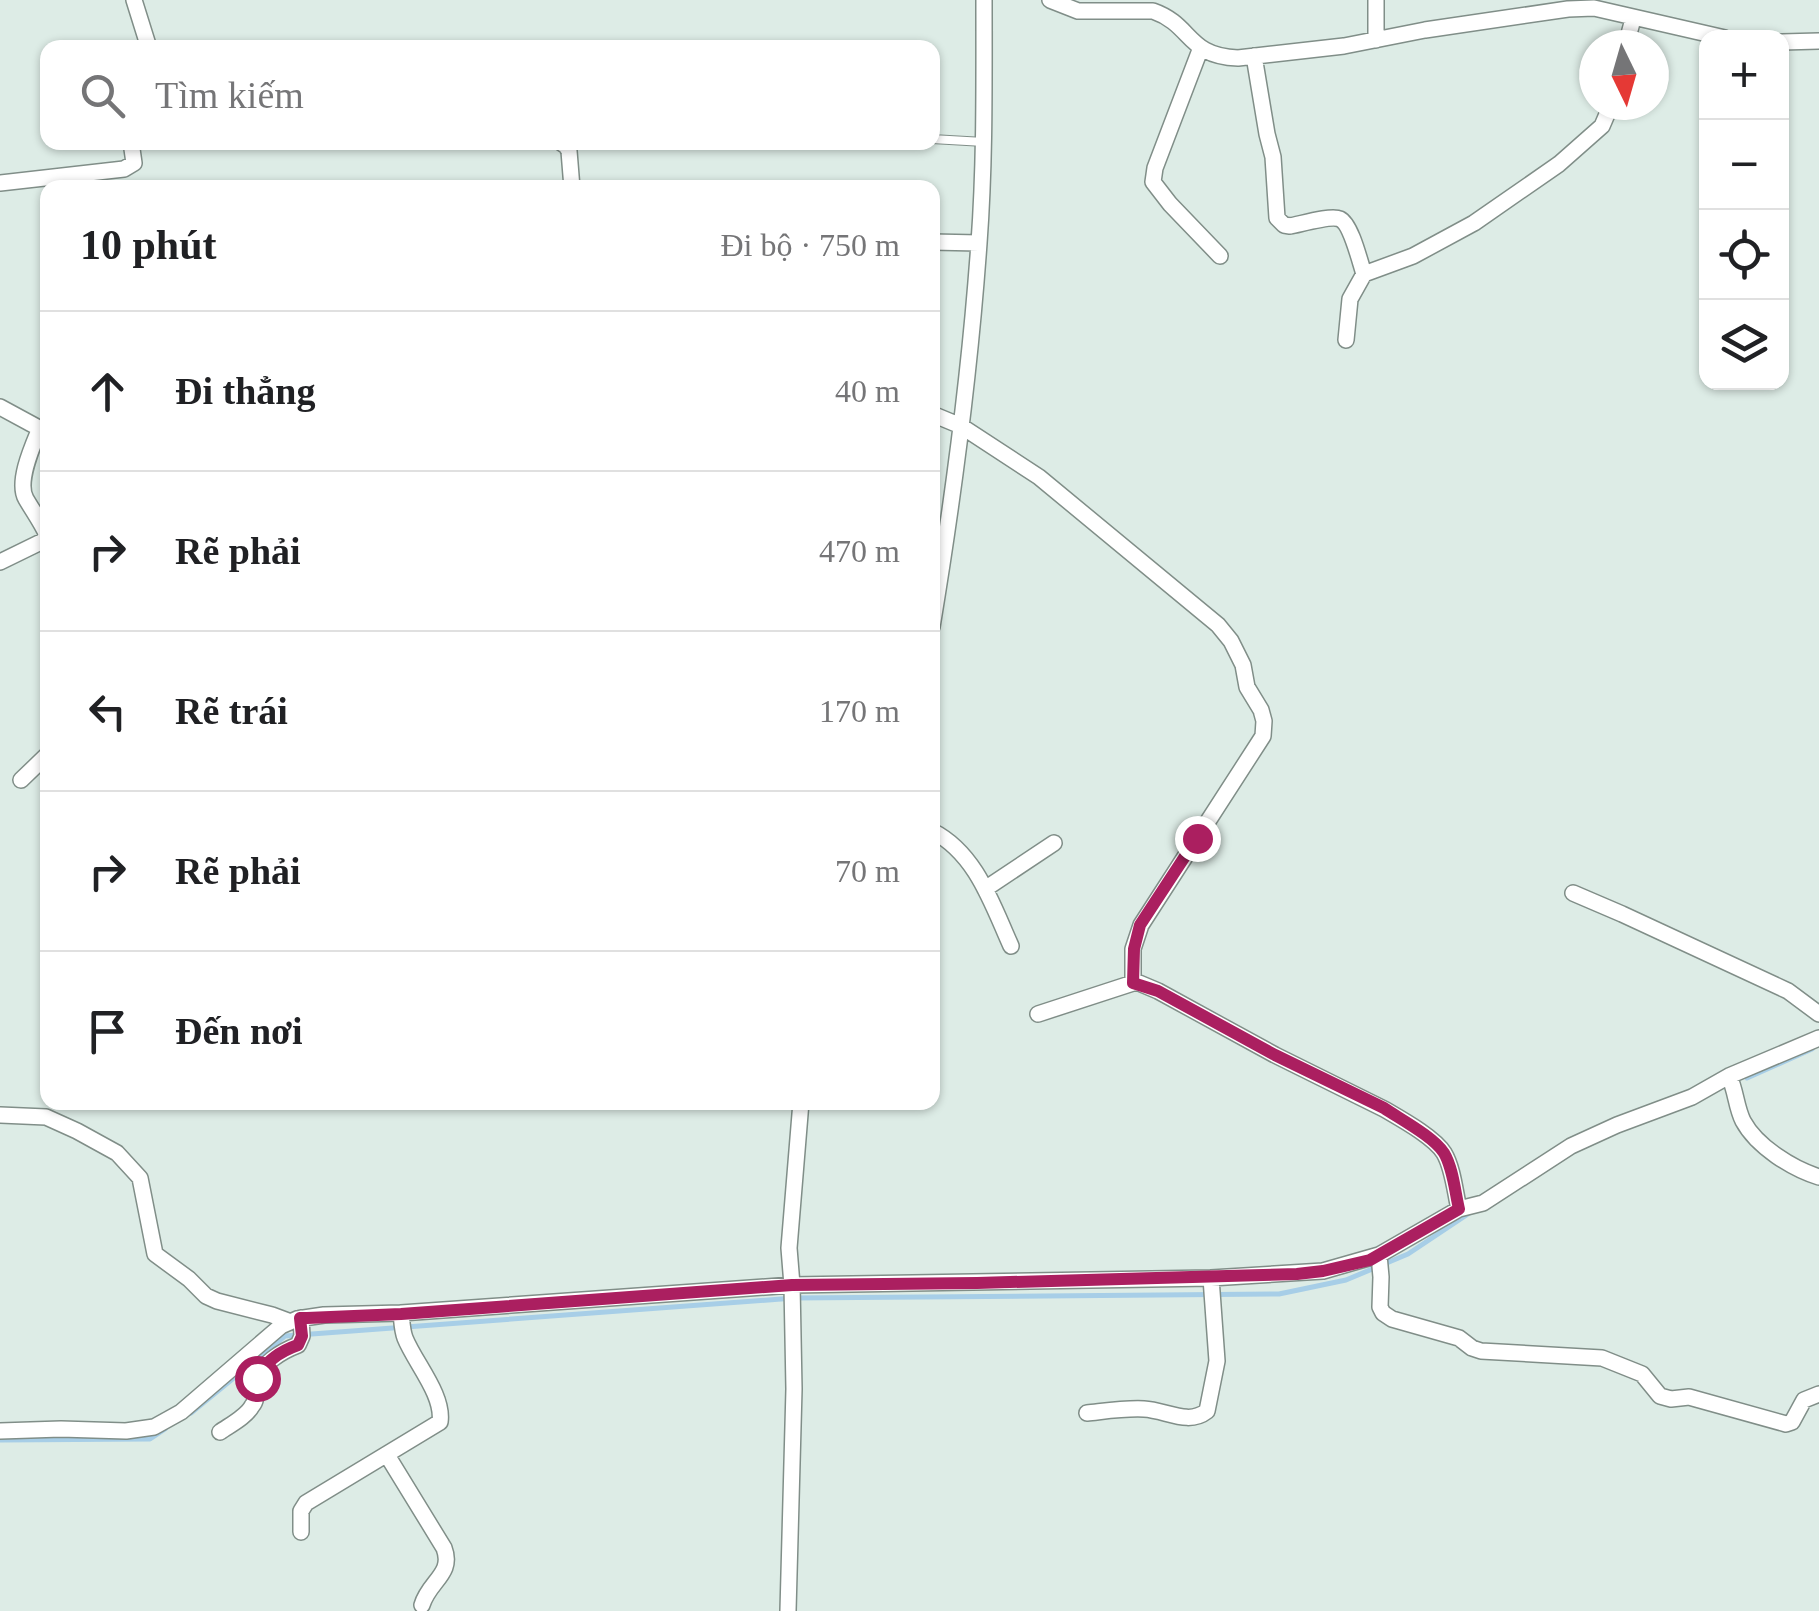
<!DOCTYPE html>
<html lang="vi">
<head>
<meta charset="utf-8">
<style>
  :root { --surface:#fff; --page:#f6f6f6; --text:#202124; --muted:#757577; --line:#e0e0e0 }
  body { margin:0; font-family:Georgia,serif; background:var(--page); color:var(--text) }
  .controls { position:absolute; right:30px; top:30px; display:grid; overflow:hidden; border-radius:20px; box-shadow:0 2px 8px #0004 }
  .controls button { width:90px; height:90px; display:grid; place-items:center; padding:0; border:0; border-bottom:2px solid var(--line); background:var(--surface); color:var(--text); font:50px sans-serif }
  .compass { position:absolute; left:1579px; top:30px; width:90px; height:90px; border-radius:50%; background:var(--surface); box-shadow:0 2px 8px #0004; rotate:175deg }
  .stop { position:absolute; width:30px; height:30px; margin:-22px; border:8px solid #ab1f60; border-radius:50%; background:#fff }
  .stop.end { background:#ab1f60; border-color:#fff; box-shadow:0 2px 10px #0008 }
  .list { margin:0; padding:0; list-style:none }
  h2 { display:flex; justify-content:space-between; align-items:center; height:130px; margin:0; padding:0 40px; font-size:42px }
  h2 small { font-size:32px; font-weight:400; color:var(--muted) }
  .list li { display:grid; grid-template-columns:65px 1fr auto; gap:30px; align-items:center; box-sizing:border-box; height:160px; padding:0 40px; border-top:2px solid var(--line) }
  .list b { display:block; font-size:38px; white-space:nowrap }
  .list em { font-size:32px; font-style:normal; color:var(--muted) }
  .icon { flex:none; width:55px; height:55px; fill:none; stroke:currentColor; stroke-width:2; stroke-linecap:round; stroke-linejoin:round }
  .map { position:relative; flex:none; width:1819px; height:1611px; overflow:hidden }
  .search { position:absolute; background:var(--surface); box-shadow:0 2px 8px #0004; left:40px; top:40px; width:900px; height:110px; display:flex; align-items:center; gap:25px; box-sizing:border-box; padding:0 35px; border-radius:20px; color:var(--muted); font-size:38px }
  .panel { position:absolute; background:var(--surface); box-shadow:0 2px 8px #0004; left:40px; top:180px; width:900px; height:930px; border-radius:20px }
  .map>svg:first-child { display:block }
</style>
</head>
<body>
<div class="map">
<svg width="1819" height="1611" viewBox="0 0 1819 1611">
  <rect width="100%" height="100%" fill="#ddece6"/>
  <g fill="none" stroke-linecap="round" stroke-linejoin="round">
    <path stroke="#a7cee7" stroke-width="5" d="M1747,1078L1812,1049
      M191,1413L285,1336L794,1298L1279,1294L1346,1280L1408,1254L1471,1212
      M0,1440L150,1439L165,1429"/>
    <defs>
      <path id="lane" d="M932,139L984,142"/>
      <path id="street" d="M134,0L149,48
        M1050,0L1078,11H1153C1193,25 1186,56 1238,58L1344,46L1425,30L1568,9L1594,8L1725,38
        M1376,0V40
        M1782,42L1819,41
        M1626,45L1633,19
        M1200,50L1155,168L1153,182L1170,204L1220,256
        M1254,56L1267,134L1273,157L1277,218L1284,225L1290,226C1301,224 1331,215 1340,219C1351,224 1360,262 1364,274L1350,299L1346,340
        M560,142L566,146L569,151L572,188
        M0,183L124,169L134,163L131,142
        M932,242L979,243
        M1364,274L1413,256L1474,223L1559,164L1602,126L1611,105
        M0,407L48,433
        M932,414L961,426L1039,477L1218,625L1231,641L1243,665L1247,687L1261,710L1264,721L1263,736L1141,925L1133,949V983
        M0,562L43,541L47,535C41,522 33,511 26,499C16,482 33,445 40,428
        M932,627C953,500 970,371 979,243C985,162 984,81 984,0
        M21,780L48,754
        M932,831C976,853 992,904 1011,946
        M985,889L1054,843
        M1573,893L1622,914L1788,991L1819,1014
        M1038,1014L1133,983H1139L1158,991L1275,1055L1384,1109C1401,1119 1434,1137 1444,1153C1453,1168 1455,1192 1459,1209
        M1729,1076C1736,1091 1736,1107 1743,1121C1757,1147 1793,1169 1819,1177
        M0,1115L46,1117L77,1131L117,1153L140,1178L155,1254L189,1279L206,1296L217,1301L272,1315L288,1321
        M1379,1255L1381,1277L1380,1307L1383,1313L1392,1319L1459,1338L1472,1348L1481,1351L1602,1358L1642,1374L1660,1396L1671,1399L1689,1397L1786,1424L1792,1422L1804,1400L1819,1394
        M1087,1413C1106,1411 1125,1408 1144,1409C1166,1410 1188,1426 1207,1411L1217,1361L1211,1278
        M0,1431L61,1429L126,1431L154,1427L181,1412L281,1326L297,1319L324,1315L401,1313L792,1285L1211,1278L1323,1271L1379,1255L1459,1209L1483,1203L1571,1146L1617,1125L1692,1097L1729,1076L1819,1038
        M220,1432C230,1425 246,1417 252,1406C258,1399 255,1391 256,1382C260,1364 282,1351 298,1345L302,1336L301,1318
        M387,1455L444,1548C454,1574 429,1581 422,1605
        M301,1532V1511L306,1503L440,1422C444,1395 415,1363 405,1338C402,1330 402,1322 401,1313
        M788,1611L794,1389L792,1285L789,1248L801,1102"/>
    </defs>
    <use href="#lane" stroke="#808e88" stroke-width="10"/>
    <use href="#street" stroke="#808e88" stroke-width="18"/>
    <use href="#lane" stroke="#fff" stroke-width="8"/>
    <use href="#street" stroke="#fff" stroke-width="15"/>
  </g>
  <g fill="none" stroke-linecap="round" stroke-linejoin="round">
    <path stroke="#ab1f60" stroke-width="12" d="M257,1378C265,1362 281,1351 298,1345L302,1336L300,1318H307L401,1314L792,1285L977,1283L1297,1274L1323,1271L1370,1260L1459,1209C1455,1192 1453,1168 1444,1153C1434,1137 1400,1119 1384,1108L1275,1055L1158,991L1133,983L1134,949L1140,925L1197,838"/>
  </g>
</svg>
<div class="controls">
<button>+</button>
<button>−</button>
<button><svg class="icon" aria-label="locate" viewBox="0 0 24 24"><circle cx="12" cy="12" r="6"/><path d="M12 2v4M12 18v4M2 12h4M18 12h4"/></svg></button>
<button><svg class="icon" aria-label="layers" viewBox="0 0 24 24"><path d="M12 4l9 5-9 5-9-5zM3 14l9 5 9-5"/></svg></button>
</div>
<svg class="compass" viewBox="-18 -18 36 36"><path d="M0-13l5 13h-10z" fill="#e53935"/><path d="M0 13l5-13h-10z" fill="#757577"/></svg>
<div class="stop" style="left:257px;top:1378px"></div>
<div class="stop end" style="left:1197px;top:838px"></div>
<div class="search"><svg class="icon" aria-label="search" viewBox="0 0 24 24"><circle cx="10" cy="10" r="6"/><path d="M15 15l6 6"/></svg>Tìm kiếm</div>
<section class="panel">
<h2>10 phút<small>Đi bộ · 750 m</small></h2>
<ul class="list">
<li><svg class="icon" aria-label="ahead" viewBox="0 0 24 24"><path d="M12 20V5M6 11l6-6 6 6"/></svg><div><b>Đi thẳng</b></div><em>40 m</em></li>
<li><svg class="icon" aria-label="right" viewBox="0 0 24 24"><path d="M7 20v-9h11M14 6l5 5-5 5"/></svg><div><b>Rẽ phải</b></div><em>470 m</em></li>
<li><svg class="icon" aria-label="left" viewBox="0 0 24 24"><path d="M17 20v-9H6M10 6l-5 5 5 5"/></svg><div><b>Rẽ trái</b></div><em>170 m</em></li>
<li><svg class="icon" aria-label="right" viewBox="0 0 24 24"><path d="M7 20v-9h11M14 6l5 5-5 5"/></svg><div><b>Rẽ phải</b></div><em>70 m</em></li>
<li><svg class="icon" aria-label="arrive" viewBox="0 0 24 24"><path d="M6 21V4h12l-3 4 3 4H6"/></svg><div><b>Đến nơi</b></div></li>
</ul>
</section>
</div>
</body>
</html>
